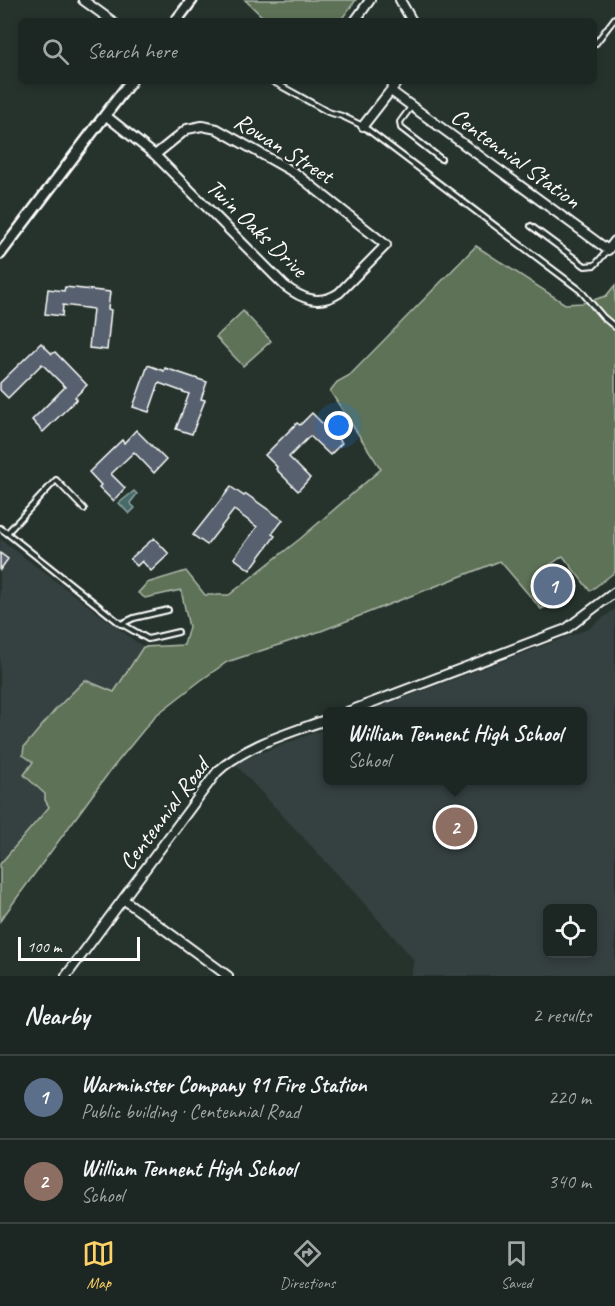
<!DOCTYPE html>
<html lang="en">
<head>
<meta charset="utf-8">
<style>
  :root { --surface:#1c2622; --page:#29322f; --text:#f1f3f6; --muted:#a0a5a5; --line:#3a4340; --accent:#ffd166 }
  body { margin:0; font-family:Caveat,sans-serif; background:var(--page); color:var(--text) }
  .controls { position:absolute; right:18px; bottom:18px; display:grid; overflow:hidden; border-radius:9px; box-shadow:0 3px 9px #0003 }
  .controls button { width:54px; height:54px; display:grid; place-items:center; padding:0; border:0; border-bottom:2px solid var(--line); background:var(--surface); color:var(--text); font:30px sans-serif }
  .scale { position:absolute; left:18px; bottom:15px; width:122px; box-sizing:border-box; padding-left:6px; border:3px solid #fff; border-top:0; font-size:16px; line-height:21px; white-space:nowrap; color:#fff; -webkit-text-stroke:4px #26332d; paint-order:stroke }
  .you { position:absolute; left:339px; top:426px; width:21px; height:21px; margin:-15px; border:4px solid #fff; border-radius:50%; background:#1a73e8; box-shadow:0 0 0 9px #1a73e833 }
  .badge { display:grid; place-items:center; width:39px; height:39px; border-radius:50%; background:var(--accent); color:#fff; font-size:20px; font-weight:700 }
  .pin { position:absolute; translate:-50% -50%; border:3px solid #fff; box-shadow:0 2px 6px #0006 }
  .popup { position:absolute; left:323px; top:707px; width:264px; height:78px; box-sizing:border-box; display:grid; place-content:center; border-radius:9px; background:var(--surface); filter:drop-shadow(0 2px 4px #0005); font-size:20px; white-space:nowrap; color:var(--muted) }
  .popup b { font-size:22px; color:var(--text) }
  .popup::after { content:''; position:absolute; left:50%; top:100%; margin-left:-12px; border:12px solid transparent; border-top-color:var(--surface) }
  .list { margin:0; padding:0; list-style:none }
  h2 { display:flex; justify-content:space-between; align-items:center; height:78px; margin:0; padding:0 24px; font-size:26px }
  h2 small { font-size:20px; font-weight:400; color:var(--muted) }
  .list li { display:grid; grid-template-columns:39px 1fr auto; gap:18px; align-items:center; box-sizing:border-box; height:84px; padding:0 24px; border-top:2px solid var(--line) }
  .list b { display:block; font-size:22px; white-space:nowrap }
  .list p { margin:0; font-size:20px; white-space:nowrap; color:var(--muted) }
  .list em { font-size:20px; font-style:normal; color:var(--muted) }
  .icon { flex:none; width:33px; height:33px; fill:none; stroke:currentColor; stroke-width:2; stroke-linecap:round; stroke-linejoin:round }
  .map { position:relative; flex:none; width:615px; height:976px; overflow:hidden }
  .search { position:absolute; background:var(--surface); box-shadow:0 3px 9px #0003; left:18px; right:18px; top:18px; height:66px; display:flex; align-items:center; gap:15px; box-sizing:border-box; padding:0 21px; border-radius:9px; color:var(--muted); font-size:22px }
  .sheet { height:246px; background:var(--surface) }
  nav { display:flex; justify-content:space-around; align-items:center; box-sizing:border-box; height:84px; border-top:2px solid var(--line); background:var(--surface); font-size:16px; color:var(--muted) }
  nav a { display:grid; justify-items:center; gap:3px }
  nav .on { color:var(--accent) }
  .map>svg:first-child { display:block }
</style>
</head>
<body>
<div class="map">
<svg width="615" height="976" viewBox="0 0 615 976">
  <rect width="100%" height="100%" fill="#26332d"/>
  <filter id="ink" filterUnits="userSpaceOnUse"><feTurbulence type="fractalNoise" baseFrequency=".0167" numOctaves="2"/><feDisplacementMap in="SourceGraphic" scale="12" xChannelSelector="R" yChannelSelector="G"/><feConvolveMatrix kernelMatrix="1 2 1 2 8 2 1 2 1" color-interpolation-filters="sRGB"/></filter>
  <g filter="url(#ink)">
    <path fill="#354040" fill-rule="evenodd" d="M0,539L143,647L114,692L33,762L25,775L45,794V800L49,807L0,864Z
      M615,609V976H411L414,960L354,892L234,763L327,728L328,780H582V712L369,711L588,629ZM548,908H592V954H548Z"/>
    <path fill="#5d7256" stroke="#aeb8aa" stroke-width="1.5" d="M245,0H356L340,21H267Z
      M476,246L565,304L583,303L606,296L615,285V572L590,591L563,556L537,574L543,585L539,588L552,604L541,609L500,561L321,631L227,662L200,681L155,716L110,771L0,921V864L49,807L45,800V794L24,775L33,762L23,755L24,747L56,709L85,680L114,692L143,647L184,645L189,627L181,590L145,598L138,593L147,583L186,571L205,595H229L301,538L381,469L330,391L337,382L350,375Z
      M243,311L271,341L243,366L216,337Z"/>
    <path fill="#466b69" stroke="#90a6a5" stroke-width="1.5" d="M134,491L137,494L130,503L135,508L129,514L119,503Z"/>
    <path fill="#57606e" stroke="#fff" stroke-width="1.5" d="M65,287L110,292L108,309L111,310L107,350L89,348L93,309L63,305L62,316L45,314L48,289L64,291Z
      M41,343L52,354L55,352L87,385L75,397L77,399L43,432L32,420L65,387L42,364L8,398L0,390V383Z
      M148,365L164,371L165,368L207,382L201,399L205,400L192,434L176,429L189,394L159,383L149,412L133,407Z
      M312,413L342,443L330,455L310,436L289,457L310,478L298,491L276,469L277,467L265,455L297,423L300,425Z
      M136,430L166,460L154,473L134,452L111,474L125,488L113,501L99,487L101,485L89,472L122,440L124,443Z
      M231,487L244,496L246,494L283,520L272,534L275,536L250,570L234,558L257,527L234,510L207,545L193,535Z
      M154,538L169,554L151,571L142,561L137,566L130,559Z
      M0,553L8,559L0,570Z
      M555,575L566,588L549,601L539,588Z"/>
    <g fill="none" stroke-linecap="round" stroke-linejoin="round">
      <defs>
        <path id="service" d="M596,43L615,18
          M272,81L328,112L342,116L363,126L580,290L603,317L615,327
          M411,107L400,122L401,128L441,159
          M531,226L585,266L595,265L608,250
          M0,528L7,533L56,480L84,509
          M7,533L121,624L134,618L168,610
          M122,624L148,639L178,632"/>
        <path id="minor" d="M83,0L112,21
          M400,0L412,21
          M355,21L370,0
          M391,91L608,250L615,241
          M105,115L155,155L285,286C302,299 319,306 339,293L386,245L295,173L217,129L202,126L187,129L155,155
          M363,126L398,81
          M347,712L566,629L615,592
          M123,899L228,976
          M66,976L217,772C247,744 290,733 328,719"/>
        <path id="tertiary" d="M176,21L192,0
          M0,254L131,81"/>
      </defs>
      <use href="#service" stroke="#fff" stroke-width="8"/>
      <use href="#minor" stroke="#fff" stroke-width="12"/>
      <use href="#tertiary" stroke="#fff" stroke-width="14"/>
      <use href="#service" stroke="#26332d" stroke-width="4"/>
      <use href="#minor" stroke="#26332d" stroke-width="8"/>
      <use href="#tertiary" stroke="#26332d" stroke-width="9"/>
    </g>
  </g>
  <g text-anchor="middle" stroke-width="5" stroke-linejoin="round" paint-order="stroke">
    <g font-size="24" fill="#fff" stroke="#26332d">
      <text transform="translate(284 148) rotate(32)" y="8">Rowan Street</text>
      <text transform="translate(516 158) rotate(36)" y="8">Centennial Station</text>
      <text transform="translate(257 228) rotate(44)" y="8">Twin Oaks Drive</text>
      <text transform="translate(164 814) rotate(-53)" y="8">Centennial Road</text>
    </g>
  </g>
</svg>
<div class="controls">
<button><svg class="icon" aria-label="locate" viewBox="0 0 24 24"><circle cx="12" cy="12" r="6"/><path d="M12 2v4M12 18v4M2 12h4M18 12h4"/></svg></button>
</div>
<div class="scale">100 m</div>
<div class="you"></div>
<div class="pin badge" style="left:553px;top:586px;background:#5c6f8a">1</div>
<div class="pin badge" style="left:455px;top:827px;background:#8d6e63">2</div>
<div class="popup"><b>William Tennent High School</b>School</div>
<div class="search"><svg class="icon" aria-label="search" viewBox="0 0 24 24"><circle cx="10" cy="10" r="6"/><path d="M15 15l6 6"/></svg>Search here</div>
</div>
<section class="sheet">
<h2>Nearby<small>2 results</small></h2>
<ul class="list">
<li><span class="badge" style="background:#5c6f8a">1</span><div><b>Warminster Company 91 Fire Station</b><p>Public building · Centennial Road</p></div><em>220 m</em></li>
<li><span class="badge" style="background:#8d6e63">2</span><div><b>William Tennent High School</b><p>School</p></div><em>340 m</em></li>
</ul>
</section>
<nav>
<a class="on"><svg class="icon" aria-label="map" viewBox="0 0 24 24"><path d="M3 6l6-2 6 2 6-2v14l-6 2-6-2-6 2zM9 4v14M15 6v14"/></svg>Map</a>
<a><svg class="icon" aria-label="directions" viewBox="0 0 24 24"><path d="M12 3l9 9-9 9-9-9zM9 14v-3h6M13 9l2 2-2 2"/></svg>Directions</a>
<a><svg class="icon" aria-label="saved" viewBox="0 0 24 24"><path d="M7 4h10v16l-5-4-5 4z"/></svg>Saved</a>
</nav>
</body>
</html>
